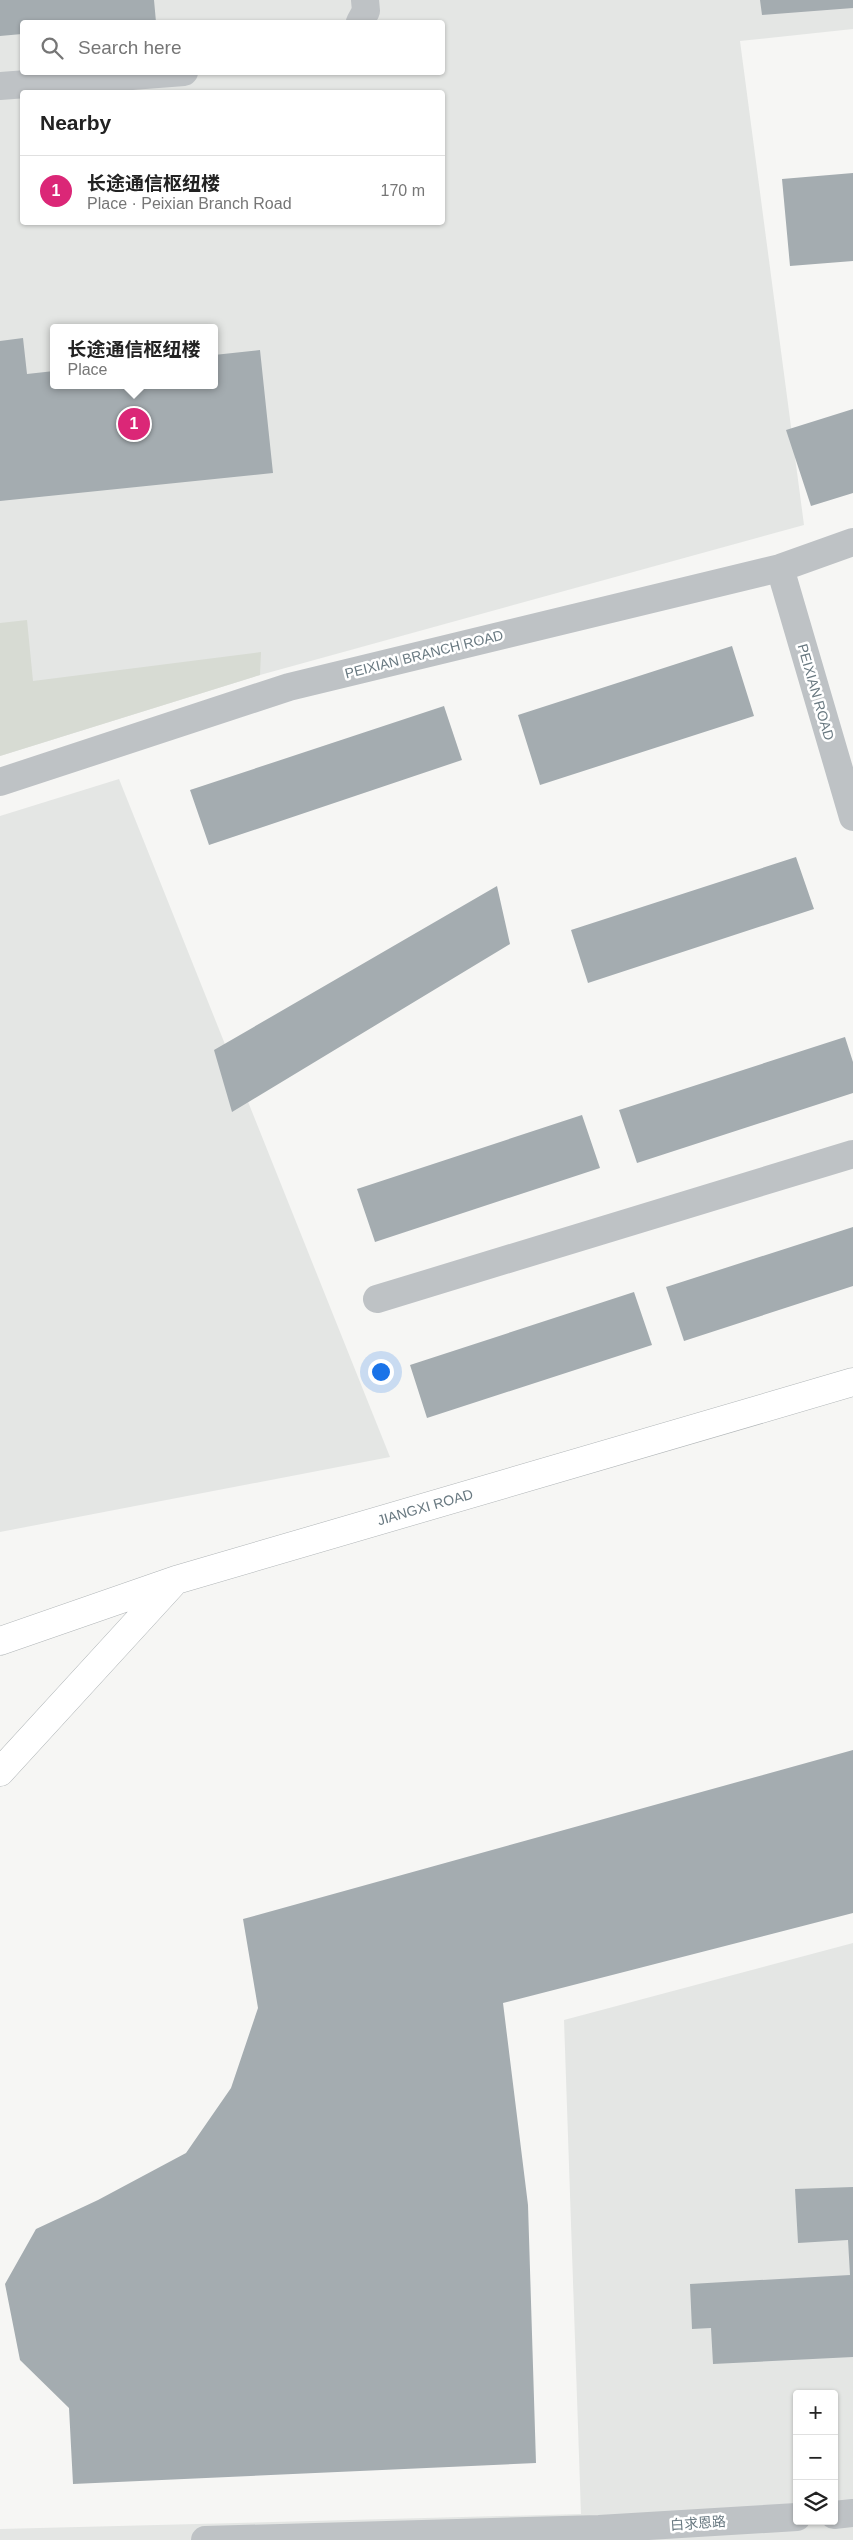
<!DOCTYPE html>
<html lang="en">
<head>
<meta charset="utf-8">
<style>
  :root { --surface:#fff; --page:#f6f6f6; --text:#222; --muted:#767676; --line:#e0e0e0; --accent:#db2777 }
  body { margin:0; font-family:Arial,"Noto Sans SC",sans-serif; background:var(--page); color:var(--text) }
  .controls { position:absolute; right:15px; bottom:15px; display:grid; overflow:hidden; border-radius:5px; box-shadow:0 1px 4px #0004 }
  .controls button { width:45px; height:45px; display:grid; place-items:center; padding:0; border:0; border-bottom:1px solid var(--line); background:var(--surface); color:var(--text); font:25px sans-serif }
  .you { position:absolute; left:380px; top:1371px; width:18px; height:18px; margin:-12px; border:4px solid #fff; border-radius:50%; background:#1a73e8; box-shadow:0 0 0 8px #1a73e833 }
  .badge { display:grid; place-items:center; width:32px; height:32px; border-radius:50%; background:var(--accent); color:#fff; font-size:16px; font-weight:700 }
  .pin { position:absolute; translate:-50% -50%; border:2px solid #fff; box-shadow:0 1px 5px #0006 }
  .popup { position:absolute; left:50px; top:324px; width:168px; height:65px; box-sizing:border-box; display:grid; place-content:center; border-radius:5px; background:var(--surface); filter:drop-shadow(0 1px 4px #0005); font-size:16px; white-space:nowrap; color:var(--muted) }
  .popup b { font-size:19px; color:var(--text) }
  .popup::after { content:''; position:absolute; left:50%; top:100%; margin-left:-10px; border:10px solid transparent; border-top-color:var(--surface) }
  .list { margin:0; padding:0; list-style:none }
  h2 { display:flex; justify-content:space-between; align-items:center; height:65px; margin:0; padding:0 20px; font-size:21px }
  h2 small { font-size:16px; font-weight:400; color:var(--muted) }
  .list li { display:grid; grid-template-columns:32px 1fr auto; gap:15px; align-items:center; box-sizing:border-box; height:70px; padding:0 20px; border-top:1px solid var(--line) }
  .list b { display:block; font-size:19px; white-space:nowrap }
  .list p { margin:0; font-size:16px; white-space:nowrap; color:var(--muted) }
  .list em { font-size:16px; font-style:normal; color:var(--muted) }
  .icon { flex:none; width:28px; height:28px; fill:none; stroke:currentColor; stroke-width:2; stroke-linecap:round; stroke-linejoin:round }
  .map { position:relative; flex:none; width:853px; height:2540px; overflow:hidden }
  .search { position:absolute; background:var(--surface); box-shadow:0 1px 4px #0004; left:20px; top:20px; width:425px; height:55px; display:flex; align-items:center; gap:12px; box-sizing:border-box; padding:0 18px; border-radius:5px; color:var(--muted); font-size:19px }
  .panel { position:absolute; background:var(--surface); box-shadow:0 1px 4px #0004; left:20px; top:90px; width:425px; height:135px; border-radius:5px }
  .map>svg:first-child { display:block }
</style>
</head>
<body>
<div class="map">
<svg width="853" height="2540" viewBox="0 0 853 2540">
  <rect width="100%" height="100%" fill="#f6f6f4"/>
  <path fill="#e4e6e4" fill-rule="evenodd" d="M0,0H853V29L740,41L804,525L260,675L0,756ZM22,22H442V72H22ZM22,92H442V222H22ZM54,328H214V385H54Z
    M119,779L390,1457L0,1532V816Z
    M853,1943V2540H0V2529L581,2514L564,2020ZM797,2394H834V2521H797Z"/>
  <path fill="#d7dbd3" d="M27,620L33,681L261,652L260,675L0,756V623Z"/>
  <path fill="#a4acb0" d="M0,0H154L156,22H22V34L0,36Z
    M760,0H853V8L762,15Z
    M853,173V261L790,266L782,179Z
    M23,338L27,374L54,371V385H214V355L260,350L273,473L0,501V341Z
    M853,409V493L811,506L786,430Z
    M732,646L754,716L540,785L518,715Z
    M444,706L462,760L209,845L190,790Z
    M796,857L814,909L588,983L571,930Z
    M497,886L510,944L232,1112L214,1050Z
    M845,1037L853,1062V1093L637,1163L619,1110Z
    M582,1115L600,1168L375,1242L357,1189Z
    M853,1227V1286L684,1341L666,1287Z
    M634,1292L652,1345L427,1418L410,1365Z
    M853,1750V1913L503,2003L528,2205L536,2463L73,2484L69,2408L20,2360L5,2284L36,2229L98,2200L186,2153L231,2088L258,2008L243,1919Z
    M853,2187V2357L713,2364L711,2328L692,2329L690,2284L850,2275L848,2240L798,2243L795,2189Z"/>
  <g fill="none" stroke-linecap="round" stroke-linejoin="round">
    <defs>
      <path id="major" d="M0,1641L176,1580L853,1382
        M0,1772L173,1583"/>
    </defs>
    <use href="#major" stroke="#b0b5b7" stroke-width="29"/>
    <path stroke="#bec2c5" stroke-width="28" d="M360,22L366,11L365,0
      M0,86L184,72
      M780,568L853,817
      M0,782L289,687L780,568L853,542
      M377,1299L853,1154
      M834,2515L853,2513
      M205,2540L599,2529L797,2517"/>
    <use href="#major" stroke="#fff" stroke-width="28"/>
  </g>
  <g text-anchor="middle" stroke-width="5" stroke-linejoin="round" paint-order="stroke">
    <g font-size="14" fill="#697981" stroke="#fff">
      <text transform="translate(424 654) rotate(-14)" y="5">PEIXIAN BRANCH ROAD</text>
      <text transform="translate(816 692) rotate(74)" y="5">PEIXIAN ROAD</text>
      <text transform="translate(425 1507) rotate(-16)" y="5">JIANGXI ROAD</text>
      <text transform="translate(698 2523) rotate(-4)" y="5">白求恩路</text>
    </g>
  </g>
</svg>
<div class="controls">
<button>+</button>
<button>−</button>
<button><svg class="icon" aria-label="layers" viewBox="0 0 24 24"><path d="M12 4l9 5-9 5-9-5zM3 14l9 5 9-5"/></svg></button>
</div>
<div class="you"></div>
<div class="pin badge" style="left:134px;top:424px">1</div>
<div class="popup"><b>长途通信枢纽楼</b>Place</div>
<div class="search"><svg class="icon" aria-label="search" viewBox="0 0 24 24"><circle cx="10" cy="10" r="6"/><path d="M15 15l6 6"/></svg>Search here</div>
<section class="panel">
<h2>Nearby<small></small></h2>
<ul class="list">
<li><span class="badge">1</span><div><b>长途通信枢纽楼</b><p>Place · Peixian Branch Road</p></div><em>170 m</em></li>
</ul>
</section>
</div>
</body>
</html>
